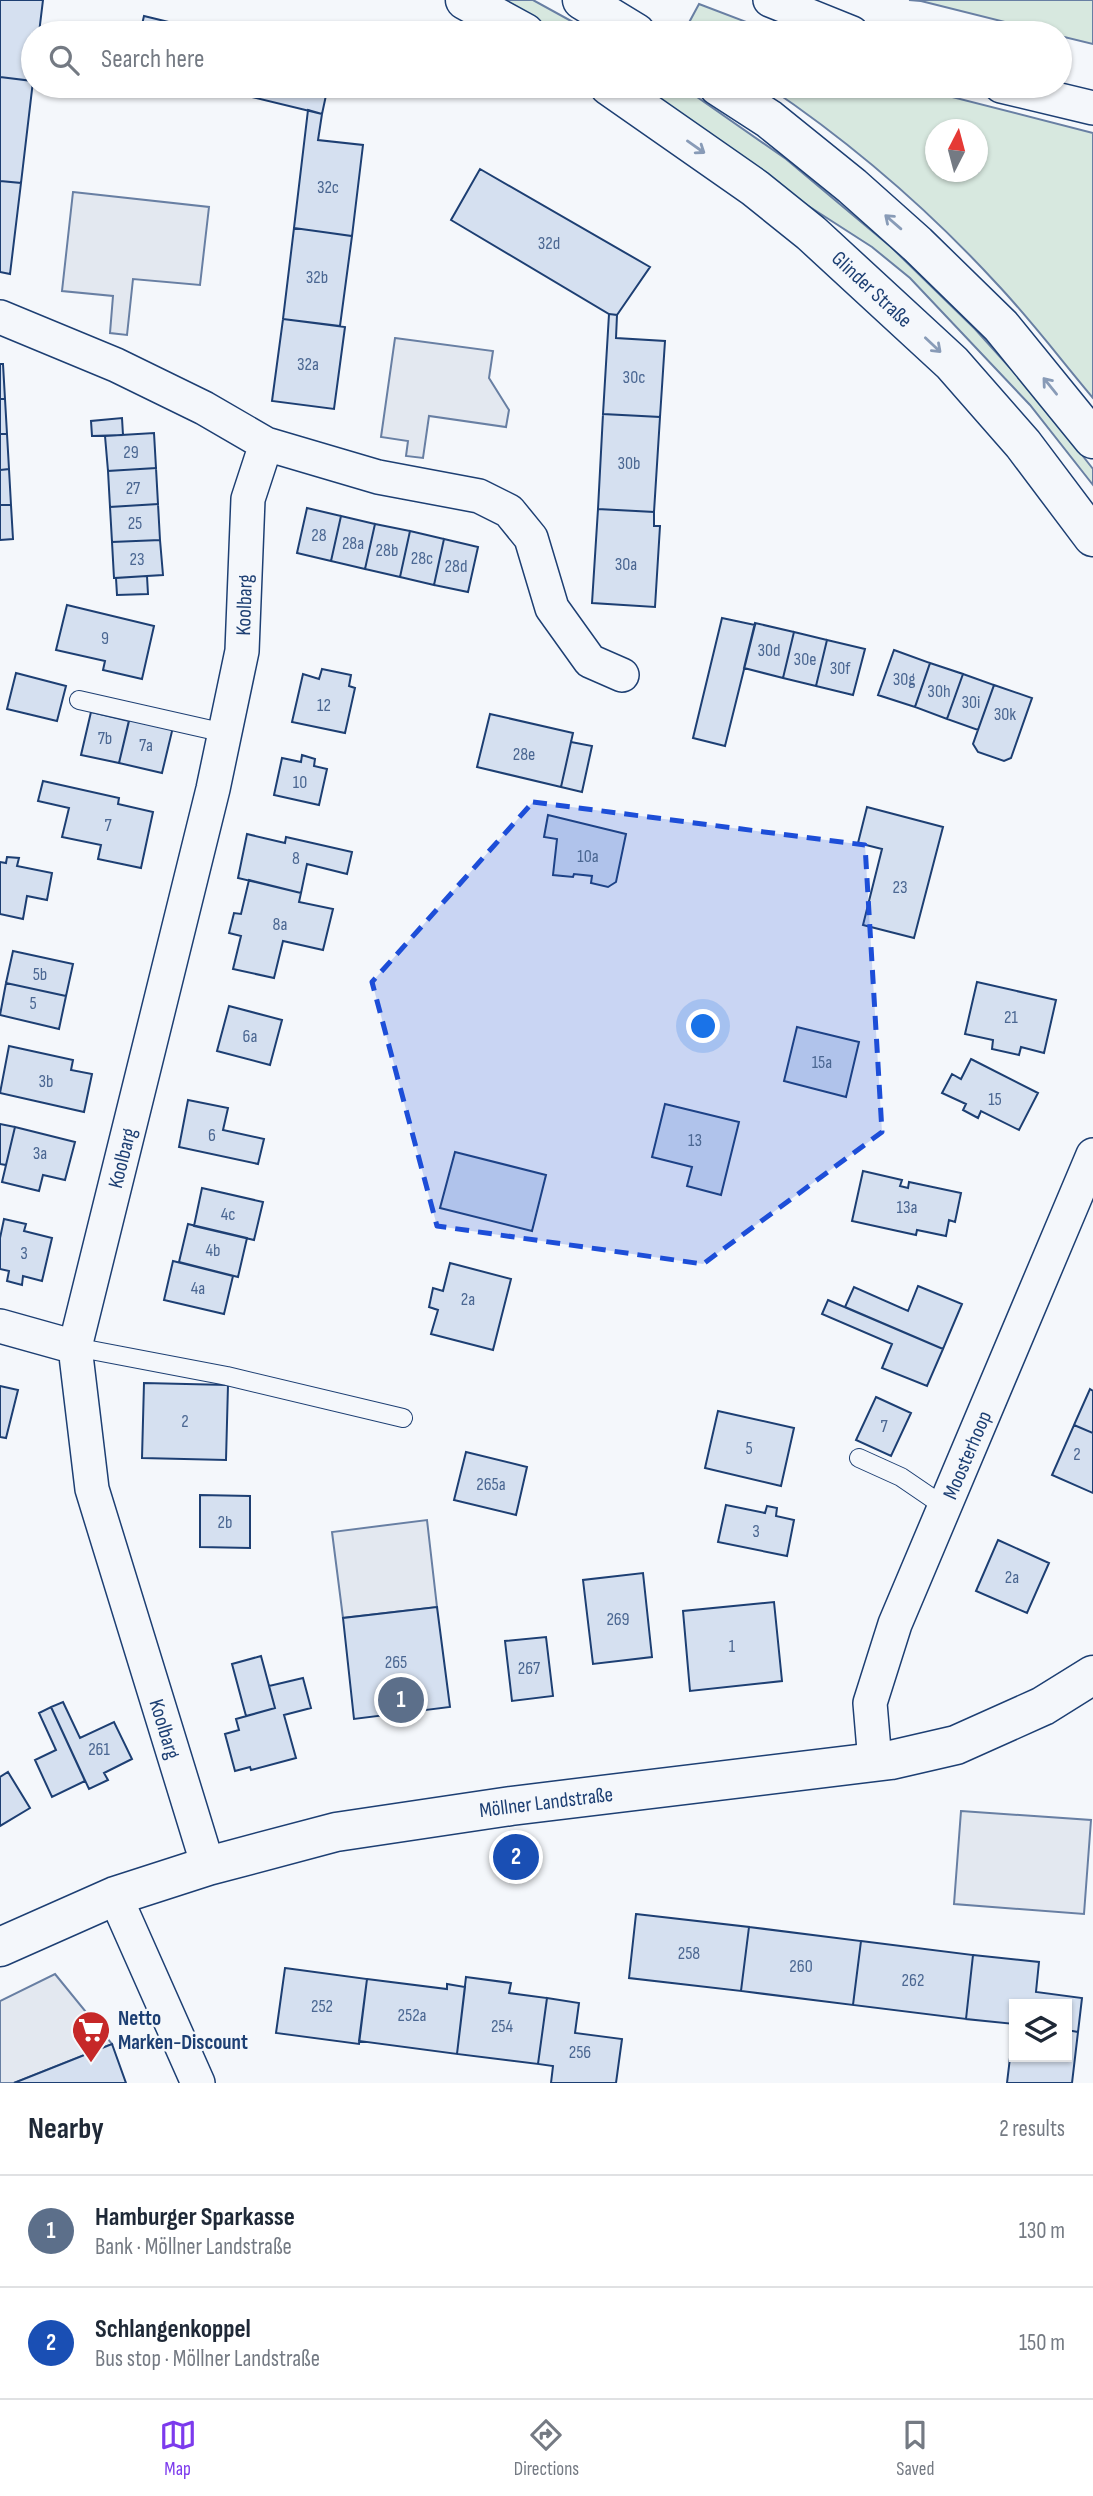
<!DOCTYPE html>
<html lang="en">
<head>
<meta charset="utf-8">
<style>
  :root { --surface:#fff; --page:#f2f2f3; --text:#1f2937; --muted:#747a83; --line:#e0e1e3; --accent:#7c3aed }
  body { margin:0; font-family:"Sofia Sans Condensed",sans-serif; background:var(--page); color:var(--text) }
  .controls { position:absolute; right:21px; bottom:21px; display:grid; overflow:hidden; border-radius:0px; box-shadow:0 2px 5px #0004 }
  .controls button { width:63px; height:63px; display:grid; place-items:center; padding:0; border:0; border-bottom:2px solid var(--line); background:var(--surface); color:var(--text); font:35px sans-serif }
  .compass { position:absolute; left:925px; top:119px; width:63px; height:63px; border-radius:50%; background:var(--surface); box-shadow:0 2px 5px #0004; rotate:6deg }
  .you { position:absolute; left:704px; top:1027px; width:24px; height:24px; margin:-18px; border:5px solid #fff; border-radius:50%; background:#1a73e8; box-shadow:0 0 0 10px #1a73e833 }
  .badge { display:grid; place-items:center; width:46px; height:46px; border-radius:50%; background:var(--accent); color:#fff; font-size:23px; font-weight:700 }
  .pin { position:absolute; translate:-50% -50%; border:4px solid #fff; box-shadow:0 2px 7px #0006 }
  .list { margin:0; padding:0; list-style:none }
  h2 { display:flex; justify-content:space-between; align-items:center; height:91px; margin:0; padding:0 28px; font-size:30px }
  h2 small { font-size:23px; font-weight:400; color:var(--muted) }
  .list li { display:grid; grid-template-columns:46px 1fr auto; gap:21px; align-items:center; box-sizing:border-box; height:112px; padding:0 28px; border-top:2px solid var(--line) }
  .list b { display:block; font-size:26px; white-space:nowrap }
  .list p { margin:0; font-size:23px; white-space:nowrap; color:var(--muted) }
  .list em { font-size:23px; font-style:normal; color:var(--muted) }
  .icon { flex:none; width:38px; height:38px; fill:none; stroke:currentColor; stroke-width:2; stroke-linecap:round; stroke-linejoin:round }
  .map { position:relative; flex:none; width:1093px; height:2083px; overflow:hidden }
  .search { position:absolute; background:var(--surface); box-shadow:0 2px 5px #0004; left:21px; right:21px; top:21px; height:77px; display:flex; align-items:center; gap:18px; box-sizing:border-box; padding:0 24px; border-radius:38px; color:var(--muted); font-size:26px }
  .sheet { height:315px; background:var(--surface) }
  nav { display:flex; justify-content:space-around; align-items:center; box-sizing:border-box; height:98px; border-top:2px solid var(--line); background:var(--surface); font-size:19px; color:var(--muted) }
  nav a { display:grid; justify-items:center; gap:4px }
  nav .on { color:var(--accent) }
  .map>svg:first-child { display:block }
</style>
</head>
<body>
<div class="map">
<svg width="1093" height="2083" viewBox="0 0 1093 2083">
  <rect width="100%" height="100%" fill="#f4f7fb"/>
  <path fill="#d7e8df" stroke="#687fa3" stroke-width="2" fill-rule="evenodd" d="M488,0H533L593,33H547Z
    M909,0H1093V44L1060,36V33H1049L921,1Z
    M699,4L775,33H690L685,30Z
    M634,86H679L697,97L786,159L891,247L975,329L1039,400L1093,469V485L1030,405L910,278L872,247L799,200Z
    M767,86H909L1093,133V398C1061,360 1031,320 997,284C929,210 850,142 767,86ZM936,130H978V172H936Z"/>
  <path fill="#e3e8f0" stroke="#687fa3" stroke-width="2" d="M73,192L209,207L200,285L133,279L127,335L110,333L113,296L62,291Z
    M395,338L493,351L489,378L509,410L506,427L429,416L423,458L406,456L408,441L381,437Z
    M427,1520L437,1607L343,1618L332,1532Z
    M961,1811L1091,1820L1084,1914L954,1904Z
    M55,1974L112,2044L14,2083H0V2001Z"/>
  <path fill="#d5e0f0" stroke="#1d3f73" stroke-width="2" d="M0,0H43L39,33H33V81L0,77Z
    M144,16L214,33H140Z
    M0,77L33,81L21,183L0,181Z
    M206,86H328L322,114Z
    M308,110L322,114L318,140L363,145L352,236L294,228Z
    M480,169L650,267L617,315L609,314L451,220Z
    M0,181L21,183L10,274L0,272Z
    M294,228L352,236L340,326L283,319Z
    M609,314L617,315L616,338L665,341L660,417L603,414Z
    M283,319L345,327L334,409L272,401Z
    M0,364H3L5,399H0Z
    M0,399H5L7,434H0Z
    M603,414L660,417L654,512L598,509Z
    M122,418L123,435L92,436L91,421Z
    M154,433L156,468L108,471L105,436Z
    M0,434H7L9,469L0,470Z
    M156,468L158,504L110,507L108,471Z
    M9,469L11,505H0V470Z
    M158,504L160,540L112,542L110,507Z
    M0,505H11L13,539L0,540Z
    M307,508L341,516L331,561L297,553Z
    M598,509L654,512V526H660L655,607L592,603Z
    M341,516L375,524L365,569L331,561Z
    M375,524L410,531L400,577L365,569Z
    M410,531L444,539L434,585L400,577Z
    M444,539L478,547L468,592L434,585Z
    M160,540L163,575L114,578L112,542Z
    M147,576L148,594L117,595L116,578Z
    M67,605L154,626L142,679L103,670L105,661L56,650Z
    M722,618L755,625L725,746L693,738Z
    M755,623L794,632L783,678L744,668Z
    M794,632L827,640L816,686L783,678Z
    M827,640L865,649L853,695L816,686Z
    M894,650L930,663L915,707L878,695Z
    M930,663L963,674L947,719L915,707Z
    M322,669L351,675L349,686L355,688L345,733L292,722L303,674L319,679Z
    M16,673L66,686L57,721L7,709Z
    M963,674L994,685L978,730L947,719Z
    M994,685L1032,698L1011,758L1004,761L978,752L973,744Z
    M91,712L129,721L119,763L81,755Z
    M490,714L573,733L561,787L477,767Z
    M130,716L173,727L162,773L119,763Z
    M571,742L592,746L582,792L561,787Z
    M302,755L315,759L314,766L327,769L319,805L274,795L282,758L301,762Z
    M43,781L119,798L118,804L153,812L141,868L98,859L101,845L62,837L69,808L38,801Z
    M867,807L943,827L914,938L863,925L882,849L858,843Z
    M548,815L626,834L616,882L608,887L591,883L592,876L574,874L573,877L553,875L557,839L544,837Z
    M247,834L285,843L286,837L352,852L347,874L307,864L301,893L238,878Z
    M7,857L19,858L17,866L52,873L47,900L27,896L23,919L0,914V862L6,863Z
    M249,880L301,893L299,902L333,909L323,950L283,941L274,978L233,969L241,936L229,933L234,913L241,914Z
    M13,951L73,964L66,996L6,983Z
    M977,982L1056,1000L1044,1053L1021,1047L1019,1055L992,1049L993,1040L965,1034Z
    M6,983L66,996L59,1029L0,1015Z
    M229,1006L282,1020L270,1065L217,1051Z
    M797,1027L859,1042L846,1097L784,1081Z
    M9,1046L73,1060L71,1070L92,1074L84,1112L0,1093Z
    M971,1059L1038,1093L1019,1130L981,1111L978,1118L963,1110L966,1104L942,1093L952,1074L961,1079Z
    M188,1100L228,1108L223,1130L264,1139L258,1164L179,1147Z
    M665,1104L739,1122L721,1195L687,1186L692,1167L652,1157Z
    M0,1124L15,1127L6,1165L0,1164Z
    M15,1127L75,1142L65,1180L43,1175L39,1191L2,1182Z
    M455,1152L546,1175L532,1231L440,1208Z
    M863,1171L902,1180L900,1186L908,1188L909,1182L961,1193L955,1222L949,1220L946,1236L917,1230L916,1235L852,1221Z
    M202,1188L263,1202L254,1240L194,1226Z
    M4,1219L26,1224L24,1231L52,1238L42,1281L23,1276L22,1285L7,1281L9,1271L0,1269V1238Z
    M188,1224L247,1238L238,1277L179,1262Z
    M173,1261L233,1276L224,1314L164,1300Z
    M450,1263L511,1279L493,1350L431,1334L438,1310L429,1307L433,1288L443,1291Z
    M918,1286L962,1304L943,1349L845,1307L854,1287L908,1311Z
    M828,1300L943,1349L927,1386L882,1368L892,1344L822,1314Z
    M144,1383L228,1385L226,1460L142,1458Z
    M0,1386L18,1390L6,1438L0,1437Z
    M1090,1389L1093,1391V1433L1074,1425Z
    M876,1397L911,1413L891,1456L856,1440Z
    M718,1411L794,1428L781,1486L705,1468Z
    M1074,1425L1093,1433V1493L1052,1475Z
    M466,1452L527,1467L516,1515L454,1500Z
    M200,1495L250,1496V1548L200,1547Z
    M726,1505L765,1513L767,1506L777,1508L776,1516L794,1520L787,1556L718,1542Z
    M998,1540L1049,1563L1027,1613L976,1591Z
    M643,1573L652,1657L593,1664L583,1580Z
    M774,1602L782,1681L690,1691L683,1611Z
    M437,1607L450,1707L354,1719L343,1618Z
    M546,1637L553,1696L512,1701L505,1641Z
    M261,1656L275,1708L246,1716L232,1664Z
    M303,1678L311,1708L284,1715L296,1758L251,1770L250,1767L235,1771L225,1734L239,1730L236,1719L275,1708L269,1686Z
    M63,1702L80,1738L114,1722L132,1759L104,1773L108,1780L89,1789L51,1707Z
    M51,1707L85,1781L52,1797L35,1760L56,1750L39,1713Z
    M8,1772L30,1808L0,1826V1777Z
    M636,1914L749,1927L741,1991L629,1978Z
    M749,1927L861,1941L853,2005L741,1991Z
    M861,1941L973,1955L966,2019L853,2005Z
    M973,1955L1039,1962L1036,1992L1082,1998L1078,2032L1067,2030V2004H1014V2024L966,2019Z
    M285,1968L367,1979L359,2044L276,2033Z
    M466,1977L511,1983L509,1993L547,1998L538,2064L457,2054Z
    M367,1979L447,1989V1984L465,1987L457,2054L359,2041Z
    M547,1998L579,2003L575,2033L622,2039L616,2083H551L553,2066L538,2064Z
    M1014,2024V2057H1067V2030L1078,2032L1072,2083H1007Z
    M112,2044L126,2083H14Z"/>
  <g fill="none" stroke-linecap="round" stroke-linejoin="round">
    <defs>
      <path id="service" d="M79,700L225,733
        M75,1347L227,1376L403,1418
        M859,1458L901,1477L945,1507"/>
      <path id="minor" d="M770,0L852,33
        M1001,86L1093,108
        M0,317L116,365L204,408L266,444L378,477L479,496L509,511L531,538L552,608L590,661L622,675
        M0,1326L75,1347
        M875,1762L870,1703L895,1624L1093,1155
        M208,1866L92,1489L75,1347L213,789L242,651L248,499L266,444
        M115,1896L198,2083"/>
      <path id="tertiary" d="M0,1947L115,1896L208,1866L336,1832L511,1806L891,1760L956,1745L1043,1706L1093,1675"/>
      <path id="secondary" d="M465,0L525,33
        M582,0L636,33
        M609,86L755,188L811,233L952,363L1023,444L1093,537
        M718,86L769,119L852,186L917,244L1001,326L1093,439"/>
    </defs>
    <use href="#service" stroke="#1d3f73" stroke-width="20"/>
    <use href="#minor" stroke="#1d3f73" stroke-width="36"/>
    <use href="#tertiary" stroke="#1d3f73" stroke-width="41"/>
    <use href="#secondary" stroke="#1d3f73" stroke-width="41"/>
    <use href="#service" stroke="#f4f7fb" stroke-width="18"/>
    <use href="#minor" stroke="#f4f7fb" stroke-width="33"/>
    <use href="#tertiary" stroke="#f4f7fb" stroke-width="38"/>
    <use href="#secondary" stroke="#f4f7fb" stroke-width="38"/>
  </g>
  <defs><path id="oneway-shaft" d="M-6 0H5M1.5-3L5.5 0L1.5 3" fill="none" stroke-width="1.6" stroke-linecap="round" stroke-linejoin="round" transform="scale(1.75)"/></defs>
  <g stroke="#889bb7">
    <use href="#oneway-shaft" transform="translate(696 147) rotate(35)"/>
    <use href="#oneway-shaft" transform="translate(893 222) rotate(-139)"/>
    <use href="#oneway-shaft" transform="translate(933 345) rotate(43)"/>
    <use href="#oneway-shaft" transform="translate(1050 386) rotate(-129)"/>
  </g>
  <path fill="#1d4ed8" fill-opacity="0.2" stroke="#1d4ed8" stroke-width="5" stroke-dasharray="14 9" stroke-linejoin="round" d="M533,802L865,845L882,1132L703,1264L437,1226L372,982Z"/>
  <defs>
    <symbol id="supermarket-pin" viewBox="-11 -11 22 30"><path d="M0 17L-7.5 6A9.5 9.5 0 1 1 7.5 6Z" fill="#c62828" stroke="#f4f7fb"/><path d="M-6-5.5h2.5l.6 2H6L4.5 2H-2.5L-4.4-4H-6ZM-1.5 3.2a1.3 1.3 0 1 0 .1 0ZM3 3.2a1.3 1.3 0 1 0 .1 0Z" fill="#fff"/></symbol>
  </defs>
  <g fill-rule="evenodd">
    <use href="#supermarket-pin" x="69" y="2008" width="44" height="60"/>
  </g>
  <g text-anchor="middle" stroke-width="5" stroke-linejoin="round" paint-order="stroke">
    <g font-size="18" fill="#4b6792">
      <text x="328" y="193">32c</text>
      <text x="549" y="249">32d</text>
      <text x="317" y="283">32b</text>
      <text x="308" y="370">32a</text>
      <text x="634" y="383">30c</text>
      <text x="131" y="458">29</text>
      <text x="629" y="469">30b</text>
      <text x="133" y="494">27</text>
      <text x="135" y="529">25</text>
      <text x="319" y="541">28</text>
      <text x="353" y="549">28a</text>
      <text x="387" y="556">28b</text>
      <text x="422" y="564">28c</text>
      <text x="137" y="565">23</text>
      <text x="626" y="570">30a</text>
      <text x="456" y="572">28d</text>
      <text x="105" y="644">9</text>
      <text x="769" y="656">30d</text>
      <text x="805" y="665">30e</text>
      <text x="840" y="674">30f</text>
      <text x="904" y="685">30g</text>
      <text x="939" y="697">30h</text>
      <text x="971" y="708">30i</text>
      <text x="324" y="711">12</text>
      <text x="1005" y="720">30k</text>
      <text x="105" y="744">7b</text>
      <text x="146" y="751">7a</text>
      <text x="524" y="760">28e</text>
      <text x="300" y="788">10</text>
      <text x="108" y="831">7</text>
      <text x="588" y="862">10a</text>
      <text x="296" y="864">8</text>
      <text x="900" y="893">23</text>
      <text x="280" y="930">8a</text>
      <text x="40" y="980">5b</text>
      <text x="33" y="1009">5</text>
      <text x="1011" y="1023">21</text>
      <text x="250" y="1042">6a</text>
      <text x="822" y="1068">15a</text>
      <text x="46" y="1087">3b</text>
      <text x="995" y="1105">15</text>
      <text x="212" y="1141">6</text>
      <text x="695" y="1146">13</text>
      <text x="40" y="1159">3a</text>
      <text x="907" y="1213">13a</text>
      <text x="228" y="1220">4c</text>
      <text x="213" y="1256">4b</text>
      <text x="24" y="1259">3</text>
      <text x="198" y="1294">4a</text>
      <text x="468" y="1305">2a</text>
      <text x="185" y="1427">2</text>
      <text x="884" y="1432">7</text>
      <text x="749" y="1454">5</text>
      <text x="1077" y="1460">2</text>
      <text x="491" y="1490">265a</text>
      <text x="225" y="1528">2b</text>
      <text x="756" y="1537">3</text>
      <text x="1012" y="1583">2a</text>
      <text x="618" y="1625">269</text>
      <text x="732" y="1652">1</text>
      <text x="396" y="1668">265</text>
      <text x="529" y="1674">267</text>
      <text x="99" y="1755">261</text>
      <text x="689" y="1959">258</text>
      <text x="801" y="1972">260</text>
      <text x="913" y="1986">262</text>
      <text x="322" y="2012">252</text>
      <text x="412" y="2021">252a</text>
      <text x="502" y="2032">254</text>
      <text x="580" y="2058">256</text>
    </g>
    <g font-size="21" fill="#1d3f73" stroke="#f4f7fb">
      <text transform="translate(872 289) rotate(43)" y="7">Glinder Straße</text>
      <text transform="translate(244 605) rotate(-88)" y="7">Koolbarg</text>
      <text transform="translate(122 1158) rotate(-76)" y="7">Koolbarg</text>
      <text transform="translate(967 1455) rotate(-67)" y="7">Moosterhoop</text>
      <text transform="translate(165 1729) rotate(73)" y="7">Koolbarg</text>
      <text transform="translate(546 1802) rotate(-7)" y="7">Möllner Landstraße</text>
    </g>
    <g font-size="21" font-weight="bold" fill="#1d3f73" stroke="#f4f7fb" text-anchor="start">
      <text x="118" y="2025">Netto<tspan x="118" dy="24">Marken-Discount</tspan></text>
    </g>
  </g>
</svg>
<div class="controls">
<button><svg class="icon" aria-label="layers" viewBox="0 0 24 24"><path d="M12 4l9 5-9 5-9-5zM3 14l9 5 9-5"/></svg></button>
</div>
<svg class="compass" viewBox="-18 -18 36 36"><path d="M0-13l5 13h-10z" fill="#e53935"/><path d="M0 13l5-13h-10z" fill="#747a83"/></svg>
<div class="you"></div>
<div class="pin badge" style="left:401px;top:1700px;background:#5c6f8a">1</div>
<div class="pin badge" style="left:516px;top:1857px;background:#1a4fb4">2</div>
<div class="search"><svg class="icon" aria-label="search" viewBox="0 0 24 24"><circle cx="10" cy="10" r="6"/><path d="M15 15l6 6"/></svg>Search here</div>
</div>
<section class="sheet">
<h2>Nearby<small>2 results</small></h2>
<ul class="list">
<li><span class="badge" style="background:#5c6f8a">1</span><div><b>Hamburger Sparkasse</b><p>Bank · Möllner Landstraße</p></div><em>130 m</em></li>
<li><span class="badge" style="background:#1a4fb4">2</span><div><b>Schlangenkoppel</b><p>Bus stop · Möllner Landstraße</p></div><em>150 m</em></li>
</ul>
</section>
<nav>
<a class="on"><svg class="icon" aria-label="map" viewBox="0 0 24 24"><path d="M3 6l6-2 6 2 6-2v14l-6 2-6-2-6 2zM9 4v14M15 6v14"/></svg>Map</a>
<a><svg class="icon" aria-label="directions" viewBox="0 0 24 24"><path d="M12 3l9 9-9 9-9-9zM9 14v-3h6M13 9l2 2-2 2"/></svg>Directions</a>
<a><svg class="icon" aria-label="saved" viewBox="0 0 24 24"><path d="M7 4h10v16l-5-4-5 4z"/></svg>Saved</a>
</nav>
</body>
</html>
